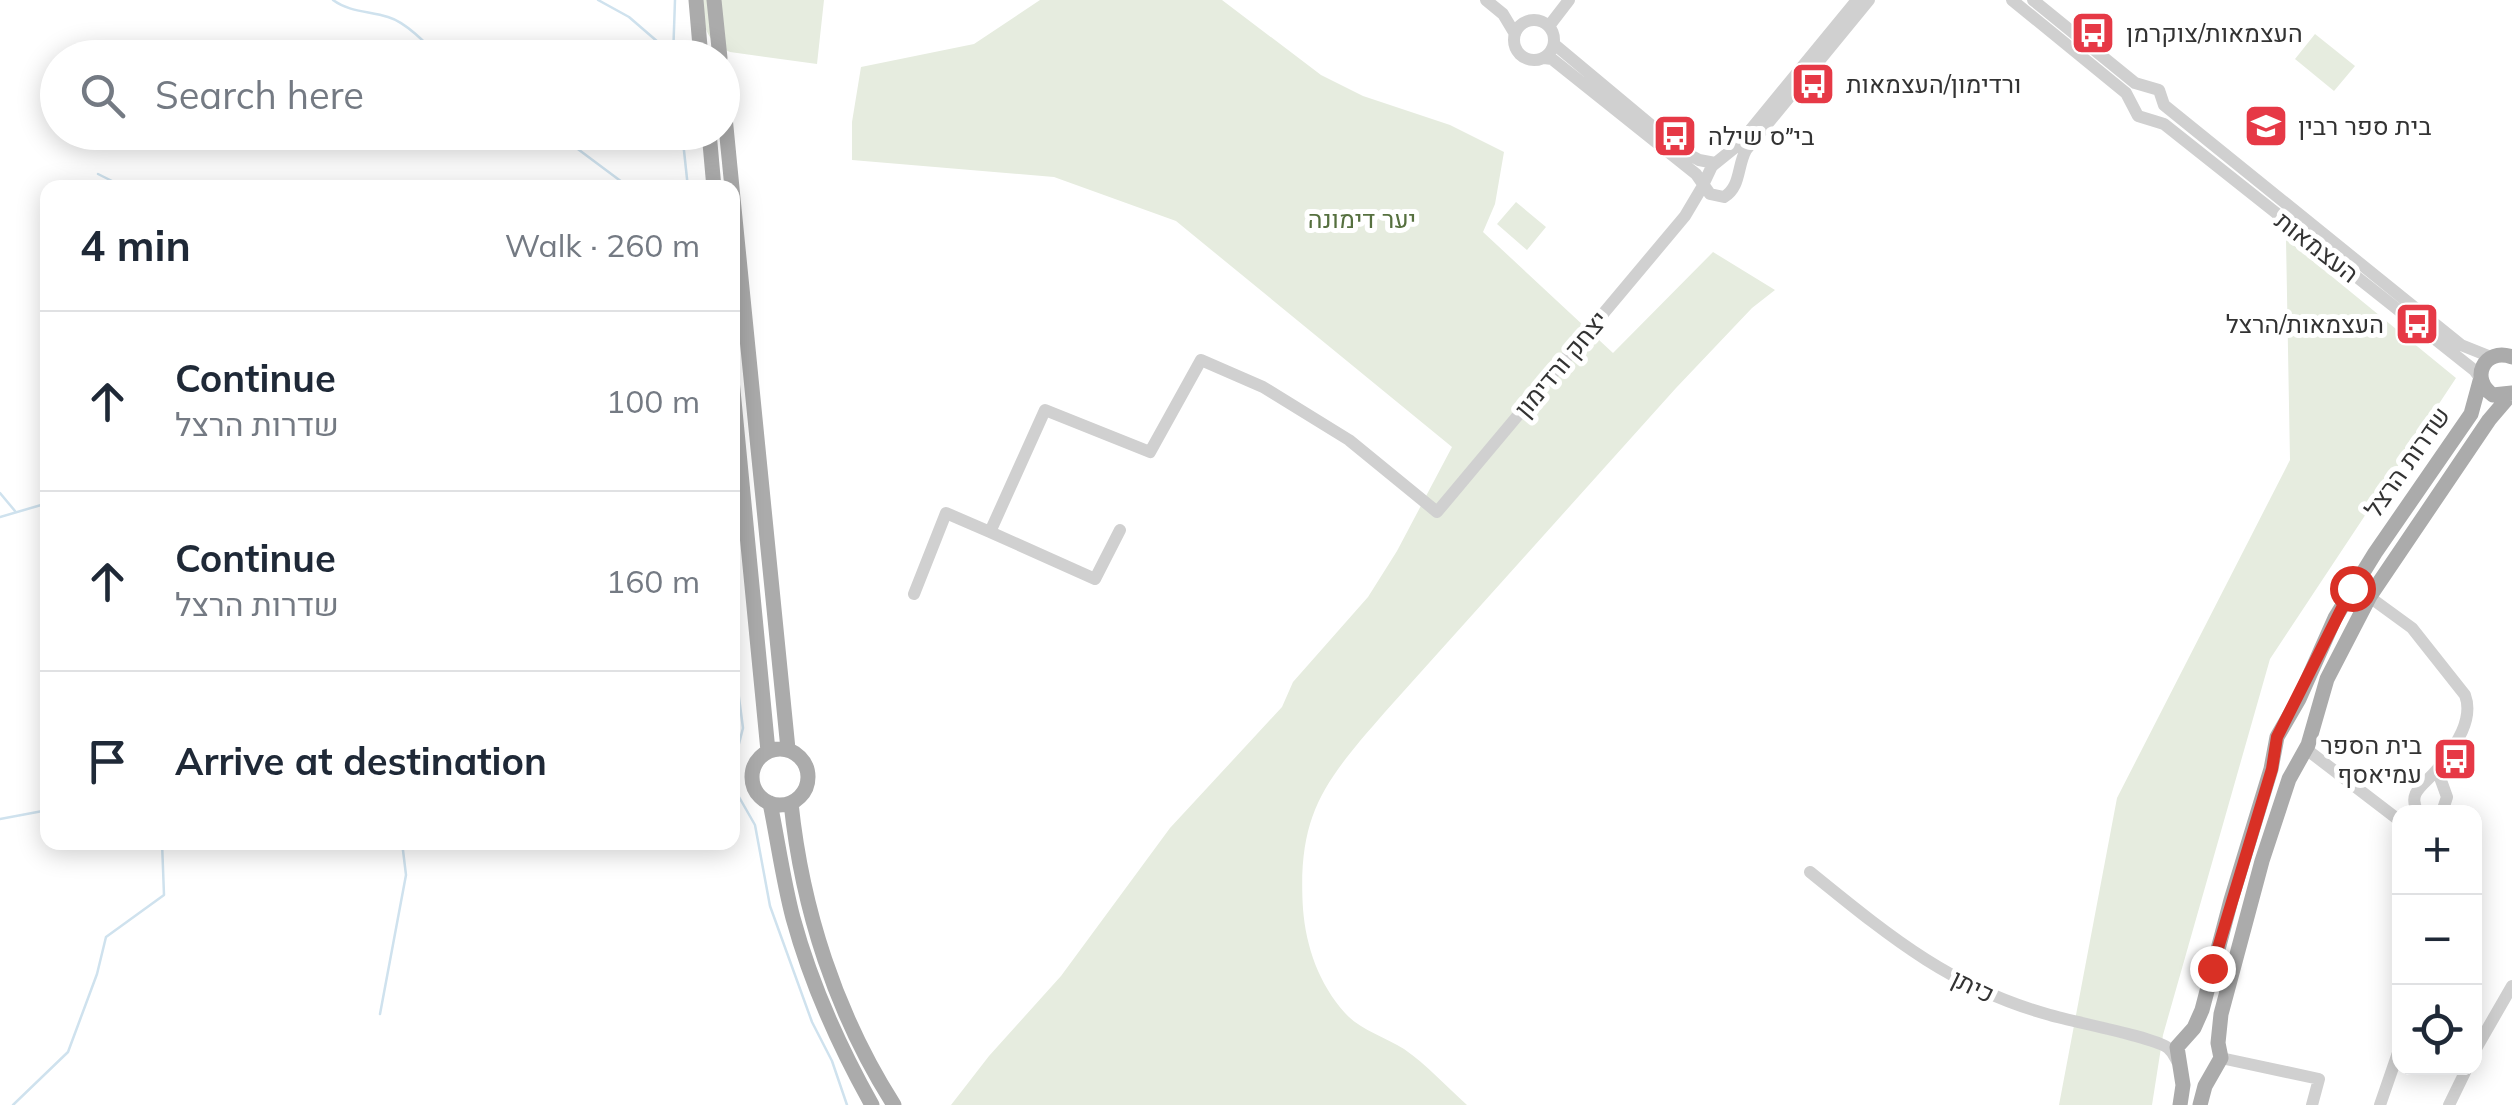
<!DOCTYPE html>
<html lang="en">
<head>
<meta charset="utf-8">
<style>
  :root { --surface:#fff; --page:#f6f6f7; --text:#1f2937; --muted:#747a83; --line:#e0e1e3 }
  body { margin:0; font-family:Mulish,Heebo,sans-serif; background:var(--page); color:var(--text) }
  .controls { position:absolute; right:30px; bottom:30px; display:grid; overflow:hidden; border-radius:20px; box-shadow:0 5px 25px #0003 }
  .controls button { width:90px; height:90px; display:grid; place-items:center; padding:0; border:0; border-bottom:2px solid var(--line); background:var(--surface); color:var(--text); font:50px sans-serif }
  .stop { position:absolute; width:30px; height:30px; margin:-22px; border:8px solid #d93025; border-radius:50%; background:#fff }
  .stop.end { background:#d93025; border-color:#fff; box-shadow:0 2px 10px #0008 }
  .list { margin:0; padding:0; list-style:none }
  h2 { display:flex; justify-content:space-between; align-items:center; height:130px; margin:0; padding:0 40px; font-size:42px }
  h2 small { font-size:32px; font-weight:400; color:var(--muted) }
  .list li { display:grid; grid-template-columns:65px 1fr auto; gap:30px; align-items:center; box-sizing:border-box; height:180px; padding:0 40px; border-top:2px solid var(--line) }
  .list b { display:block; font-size:38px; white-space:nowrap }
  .list p { margin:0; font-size:32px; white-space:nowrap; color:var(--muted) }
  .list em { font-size:32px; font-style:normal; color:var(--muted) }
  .icon { flex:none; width:55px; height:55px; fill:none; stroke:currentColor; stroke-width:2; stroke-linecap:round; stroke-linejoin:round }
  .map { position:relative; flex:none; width:2512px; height:1105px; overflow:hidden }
  .search { position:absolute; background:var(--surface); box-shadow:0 5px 25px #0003; left:40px; top:40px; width:700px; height:110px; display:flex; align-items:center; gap:25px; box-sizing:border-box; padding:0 35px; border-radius:55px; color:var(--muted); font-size:38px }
  .panel { position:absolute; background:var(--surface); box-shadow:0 5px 25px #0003; left:40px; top:180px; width:700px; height:670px; border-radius:20px }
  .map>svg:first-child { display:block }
</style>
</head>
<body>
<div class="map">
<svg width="2512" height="1105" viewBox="0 0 2512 1105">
  <rect width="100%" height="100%" fill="#fff"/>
  <path fill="#e6ecdf" d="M701,0H824L817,64L730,52C705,42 703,24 701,0Z
    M1040,0H1222L1321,75L1363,96L1450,125L1504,152L1495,204L1483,232L1613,353L1713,252L1775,290L1752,308L1676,388L1385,712C1325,781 1297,813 1303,909C1306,947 1319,984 1345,1013C1360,1030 1385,1037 1404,1049C1427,1065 1446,1086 1467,1105H951L989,1056L1061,976L1170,828L1282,707L1293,682L1368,597L1397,551L1452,447L1176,221L1054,177L852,160V122L861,67L974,44Z
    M2315,34L2355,66L2334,91L2295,59Z
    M1516,202L1546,227L1527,250L1497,224Z
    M2286,239L2456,378L2270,659L2163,1035L2152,1105H2059L2117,798L2290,460Z"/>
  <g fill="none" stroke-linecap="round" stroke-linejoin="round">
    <path stroke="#cfe2ee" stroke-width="2.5" d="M333,0C349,12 369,11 388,17C405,22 427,43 438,58
      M598,0L629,17L673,55
      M673,58L675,0
      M555,132L630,188
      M682,132L688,188
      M98,174L126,188
      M243,188L250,185L266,188
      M0,493L15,511
      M0,517L48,503
      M732,645L743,728L732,771
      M732,777L735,790L755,825L770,906L812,1022L832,1061L847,1105
      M0,819L48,810
      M380,1014L406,875L402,842
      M13,1105L68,1052L97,974L106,937L164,895L162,842"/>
    <path stroke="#d0d0d0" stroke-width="12" d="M1486,0L1503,14L1515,34
      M2012,0L2126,93L2138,116L2164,124L2474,370L2480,378
      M2033,0L2135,83L2159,90L2164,105
      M1514 40a20 20 0 1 1 40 0a20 20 0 1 1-40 0Z
      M1549,26L1569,0
      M1554,44L1681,150L1699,160L1715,163
      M1544,58L1552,59L1696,174L1710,194L1724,197C1741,187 1737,166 1746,150L1869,0
      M2164,105L2461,345L2491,357
      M1704,183L1712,166L1738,145L1857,0
      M1120,530L1095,579L990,532L1045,410L1150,452L1201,360L1263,387L1349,440L1437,512L1685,216L1704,184
      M2353,585L2412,628L2465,695C2474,719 2456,745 2441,764
      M914,594L946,513L990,532
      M2306,749L2400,821
      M2438,772L2447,797L2442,812
      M2418,812C2403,787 2437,781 2444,757
      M1810,872C1889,936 1951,988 2050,1015C2073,1022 2154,1037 2168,1048C2173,1052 2174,1055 2177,1061
      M2474,1052L2512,986
      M2221,1058L2319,1079L2312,1105
      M2380,1105L2400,1047
      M2449,1105L2467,1068"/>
    <path stroke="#ababab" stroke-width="15" d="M696,0L701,58
      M714,0L720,58
      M722,86L732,188
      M709,132L714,188
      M732,188L788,749
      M732,380L768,751
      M2512,393L2493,395C2469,379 2484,347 2512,357
      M752 777a28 28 0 1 1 56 0a28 28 0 1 1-56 0Z
      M770,803C778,842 783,880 793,918C811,984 839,1046 872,1105
      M791,803C802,909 836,1014 894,1105
      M2180,1105L2183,1085L2177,1047L2194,1028L2202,1010L2231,900L2271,769L2277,737L2299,699L2335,618L2375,553L2471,414L2480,381
      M2200,1105L2205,1086L2221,1058L2218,1043L2221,1014L2262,861L2289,779L2308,745L2327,679L2370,596L2489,420L2512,393"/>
  </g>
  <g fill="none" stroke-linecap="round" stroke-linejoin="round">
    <path stroke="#d93025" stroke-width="12" d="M2212,968L2272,769L2277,737L2352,588"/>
  </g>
  <defs>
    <symbol id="bus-square" viewBox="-11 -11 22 22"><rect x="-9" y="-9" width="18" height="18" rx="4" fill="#e63946" stroke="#fff"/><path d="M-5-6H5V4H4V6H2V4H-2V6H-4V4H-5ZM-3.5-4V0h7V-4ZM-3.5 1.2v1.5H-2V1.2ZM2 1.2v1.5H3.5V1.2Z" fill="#fff"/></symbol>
    <symbol id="school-square" viewBox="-11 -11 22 22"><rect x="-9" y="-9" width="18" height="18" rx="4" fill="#e63946" stroke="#fff"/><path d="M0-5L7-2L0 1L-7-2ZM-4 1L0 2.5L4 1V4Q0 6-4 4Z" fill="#fff"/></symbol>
  </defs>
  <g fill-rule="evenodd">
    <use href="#bus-square" x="2068" y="8" width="50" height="50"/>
    <use href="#bus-square" x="1788" y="59" width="50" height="50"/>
    <use href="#school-square" x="2241" y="101" width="50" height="50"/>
    <use href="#bus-square" x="1650" y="111" width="50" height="50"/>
    <use href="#bus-square" x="2392" y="299" width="50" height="50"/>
    <use href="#bus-square" x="2430" y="734" width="50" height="50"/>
  </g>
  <g text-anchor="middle" stroke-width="10" stroke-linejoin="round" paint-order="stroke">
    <g font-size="25" fill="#333" stroke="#fff" text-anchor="start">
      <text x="2126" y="42">העצמאות/צוקרמן</text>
      <text x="1846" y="93">ורדימון/העצמאות</text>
      <text x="2298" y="135">בית ספר רבין</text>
      <text x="1708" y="145">בי״ס שילה</text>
      <text x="2384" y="333" text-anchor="end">העצמאות/הרצל</text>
      <text x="2422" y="754" text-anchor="end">בית הספר<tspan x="2422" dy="29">עמיאסף</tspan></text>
    </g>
    <g font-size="25" fill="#56703f" stroke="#fff">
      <text x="1362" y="228">יער דימונה</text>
    </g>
    <g font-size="25" fill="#333" stroke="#fff">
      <text transform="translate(2317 247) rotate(38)" y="9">העצמאות</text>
      <text transform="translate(1561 364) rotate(-50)" y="9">יצחק ורדימון</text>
      <text transform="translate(2407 462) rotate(-55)" y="9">שדרות הרצל</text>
      <text transform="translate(1973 986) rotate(26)" y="9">כיתן</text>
    </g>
  </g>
</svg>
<div class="controls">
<button>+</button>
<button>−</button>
<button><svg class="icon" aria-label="locate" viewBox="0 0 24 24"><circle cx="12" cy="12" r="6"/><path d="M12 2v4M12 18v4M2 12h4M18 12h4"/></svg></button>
</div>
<div class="stop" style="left:2352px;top:588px"></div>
<div class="stop end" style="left:2212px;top:968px"></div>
<div class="search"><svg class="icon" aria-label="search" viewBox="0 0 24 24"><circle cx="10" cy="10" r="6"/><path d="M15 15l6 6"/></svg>Search here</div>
<section class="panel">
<h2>4 min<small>Walk · 260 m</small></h2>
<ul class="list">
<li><svg class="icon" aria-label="ahead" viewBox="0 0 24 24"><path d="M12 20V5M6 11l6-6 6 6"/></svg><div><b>Continue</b><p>שדרות הרצל</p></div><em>100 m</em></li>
<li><svg class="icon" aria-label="ahead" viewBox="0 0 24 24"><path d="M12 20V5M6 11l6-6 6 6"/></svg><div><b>Continue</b><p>שדרות הרצל</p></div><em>160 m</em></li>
<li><svg class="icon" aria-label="arrive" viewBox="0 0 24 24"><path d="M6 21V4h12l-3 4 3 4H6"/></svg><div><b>Arrive at destination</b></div></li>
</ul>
</section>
</div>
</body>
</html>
